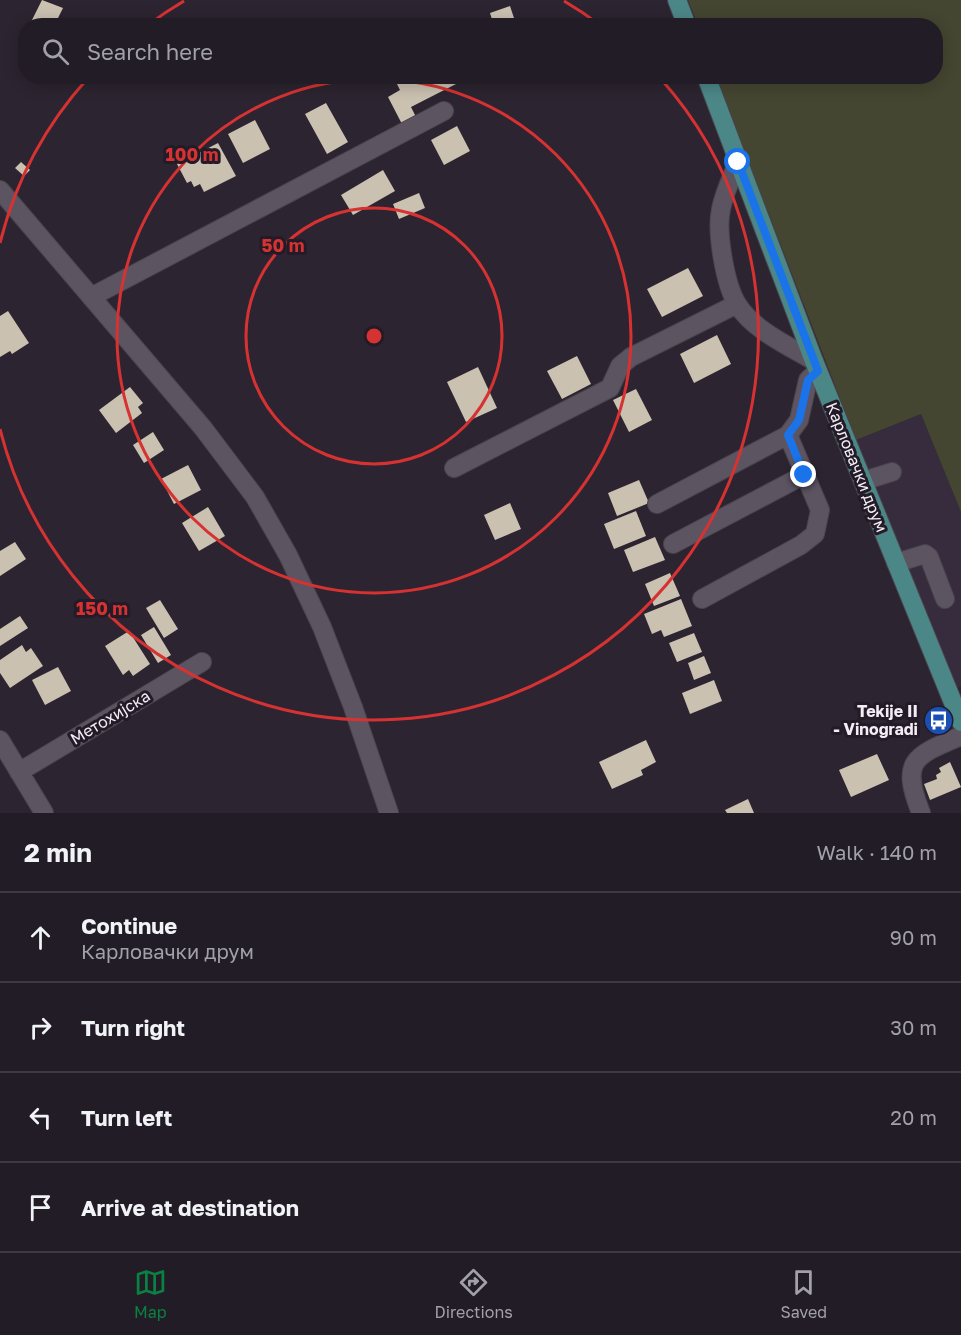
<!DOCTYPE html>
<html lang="en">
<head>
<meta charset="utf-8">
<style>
  :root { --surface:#211c25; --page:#29252d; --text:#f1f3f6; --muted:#a2a1a7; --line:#3e3a42; --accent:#0b8043 }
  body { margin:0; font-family:"Golos Text",sans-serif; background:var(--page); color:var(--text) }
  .stop { position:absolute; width:18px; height:18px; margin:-14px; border:4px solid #1a73e8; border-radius:50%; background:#fff }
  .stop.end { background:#1a73e8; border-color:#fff; box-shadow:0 2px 6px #0008 }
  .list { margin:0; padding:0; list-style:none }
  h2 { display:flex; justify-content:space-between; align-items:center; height:78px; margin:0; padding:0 24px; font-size:26px }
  h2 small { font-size:20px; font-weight:400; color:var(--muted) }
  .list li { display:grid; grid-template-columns:39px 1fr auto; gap:18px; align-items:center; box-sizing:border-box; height:90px; padding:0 24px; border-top:2px solid var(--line) }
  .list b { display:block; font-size:22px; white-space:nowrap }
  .list p { margin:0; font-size:20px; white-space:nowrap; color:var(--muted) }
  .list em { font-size:20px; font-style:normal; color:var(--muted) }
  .icon { flex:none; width:33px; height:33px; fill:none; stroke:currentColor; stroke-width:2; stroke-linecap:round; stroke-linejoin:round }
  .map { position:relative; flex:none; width:961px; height:813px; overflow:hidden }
  .search { position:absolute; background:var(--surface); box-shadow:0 3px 15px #0003; left:18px; right:18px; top:18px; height:66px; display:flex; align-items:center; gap:15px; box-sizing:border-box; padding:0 21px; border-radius:24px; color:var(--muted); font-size:22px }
  .sheet { height:438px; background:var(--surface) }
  nav { display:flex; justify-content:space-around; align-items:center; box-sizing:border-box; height:84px; border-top:2px solid var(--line); background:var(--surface); font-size:16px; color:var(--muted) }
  nav a { display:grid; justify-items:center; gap:3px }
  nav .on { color:var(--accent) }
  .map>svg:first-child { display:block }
</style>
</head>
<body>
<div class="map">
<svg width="961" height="813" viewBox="0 0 961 813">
  <rect width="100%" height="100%" fill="#2c2531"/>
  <path fill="#372c3d" d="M921,414L961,512V686L958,688L856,440Z"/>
  <path fill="#454631" d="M688,0H961V512L921,414L856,440L716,77L936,76V26L698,25Z"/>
  <path fill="#cbc1b1" d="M42,0L63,8L54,26L30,24Z
    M510,6L516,24L494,26L490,13Z
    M410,76H452L456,84L411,107L417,119L403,126L388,97L400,90L397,84Z
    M326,103L348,142L327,154L305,114Z
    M255,120L270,149L243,163L228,134Z
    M457,126L470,151L444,165L431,140Z
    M218,143L236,176L204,192L200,184L194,187L191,181L187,183L177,164Z
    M21,162L30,170L24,176L15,168Z
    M383,170L395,191L353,215L341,195Z
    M419,193L425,208L399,219L393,204Z
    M688,268L703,296L662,317L647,289Z
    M8,311L29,343L12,354L10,351L0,357V316Z
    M717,335L731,364L694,383L680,354Z
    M577,356L591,384L562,399L547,371Z
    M478,367L497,408L466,422L447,382Z
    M130,387L143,403L138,407L142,413L116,433L99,410Z
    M636,389L652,420L629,432L613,400Z
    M153,432L164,450L144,463L133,445Z
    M188,465L201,490L174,504L161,479Z
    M639,480L649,503L617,516L608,493Z
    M510,503L521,529L495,540L484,515Z
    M208,507L225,536L199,551L182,523Z
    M636,511L646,536L614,549L604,524Z
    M655,537L665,560L633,572L624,550Z
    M15,542L26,559L0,576V551Z
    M670,573L680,596L654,606L645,584Z
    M681,599L692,626L664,637L661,630L652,634L644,614Z
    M160,600L178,629L164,638L146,608Z
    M20,616L28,628L0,646V629Z
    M154,627L171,655L158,663L141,635Z
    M129,631L150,664L133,676L129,670L123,675L105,646Z
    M694,633L702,652L677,662L669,643Z
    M22,645L26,652L31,648L43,666L10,688L0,673V660Z
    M704,656L711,673L694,680L688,663Z
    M58,667L71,691L45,705L32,680Z
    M714,680L722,701L690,714L682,693Z
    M646,740L656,762L641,770L643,775L612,789L599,762Z
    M877,754L889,780L851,797L839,770Z
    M950,762L961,787L930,800L924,784L937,779L936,775L941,772L939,768Z
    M748,799L754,813H727L725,810Z"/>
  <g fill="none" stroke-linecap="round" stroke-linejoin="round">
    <defs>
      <path id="minor" d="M738,162C732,177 724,193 721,209C716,232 725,284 737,304C753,330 789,346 814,361
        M0,190L203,428L255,497L288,555L322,627L353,707L389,813
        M91,297L444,111
        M454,468L610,388L620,366L631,357L737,304
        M863,481L892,472
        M657,504L788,435
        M673,544L804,475
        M896,563L925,554L929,557L945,599
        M702,599L801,545L815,534L820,510L788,435L799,420L808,380L818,371
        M0,740L44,813
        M19,772L202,662
        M921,813C900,760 914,756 961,736"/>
      <path id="major" d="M677,0L687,26
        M706,76L814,361L961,722"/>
    </defs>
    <use href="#minor" stroke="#4a444d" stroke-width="20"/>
    <use href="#major" stroke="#4a444d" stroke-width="20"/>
    <use href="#minor" stroke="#5d5462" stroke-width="18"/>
    <use href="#major" stroke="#4c8787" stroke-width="18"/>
  </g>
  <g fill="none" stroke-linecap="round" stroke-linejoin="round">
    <path stroke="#1a73e8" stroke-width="8" d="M738,162L818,371L808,380L799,420L788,435L804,475"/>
  </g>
  <g fill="none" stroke="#d73232" stroke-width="3">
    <circle cx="374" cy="336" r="128"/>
    <circle cx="374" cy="336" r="257"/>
    <path d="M0 243A385 385 0 0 1 88 78M148 25A385 385 0 0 1 184 1M564 1A385 385 0 0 1 600 25M660 78A385 385 0 1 1 0 429"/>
  </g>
  <defs>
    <symbol id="bus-disc" viewBox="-11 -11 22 22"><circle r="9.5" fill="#1a4fb4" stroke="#231b27"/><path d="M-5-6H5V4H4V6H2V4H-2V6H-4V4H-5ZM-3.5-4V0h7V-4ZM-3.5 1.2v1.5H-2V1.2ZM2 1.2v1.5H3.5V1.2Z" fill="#fff"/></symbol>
  </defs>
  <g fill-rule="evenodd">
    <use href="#bus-disc" x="922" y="704" width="33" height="33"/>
  </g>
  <g text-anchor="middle" stroke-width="6" stroke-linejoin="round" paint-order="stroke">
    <g font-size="16" fill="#f3eef6" stroke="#231b27">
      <text transform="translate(857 467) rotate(68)" y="6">Карловачки друм</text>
      <text transform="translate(110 717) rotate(-31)" y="6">Метохијска</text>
    </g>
    <g font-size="16" font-weight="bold" fill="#f3eef6" stroke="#231b27" text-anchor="end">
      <text x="918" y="717">Tekije II<tspan x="918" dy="18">- Vinogradi</tspan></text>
    </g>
  </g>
  <circle cx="374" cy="336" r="9" fill="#d73232" stroke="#231b27" stroke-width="3"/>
  <g font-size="18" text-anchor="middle" font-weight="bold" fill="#d73232" stroke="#231b27" stroke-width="6" stroke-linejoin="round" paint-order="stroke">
    <text x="192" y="161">100 m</text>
    <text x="283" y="252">50 m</text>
    <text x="102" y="615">150 m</text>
  </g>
</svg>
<div class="stop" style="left:738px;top:162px"></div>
<div class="stop end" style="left:804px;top:475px"></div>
<div class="search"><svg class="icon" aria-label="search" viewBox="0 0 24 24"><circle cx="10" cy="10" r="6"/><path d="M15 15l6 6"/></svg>Search here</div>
</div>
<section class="sheet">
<h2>2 min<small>Walk · 140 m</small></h2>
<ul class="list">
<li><svg class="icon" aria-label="ahead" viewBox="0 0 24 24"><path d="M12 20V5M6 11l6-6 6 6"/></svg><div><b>Continue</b><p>Карловачки друм</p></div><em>90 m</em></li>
<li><svg class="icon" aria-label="right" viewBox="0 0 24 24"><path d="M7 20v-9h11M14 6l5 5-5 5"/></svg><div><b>Turn right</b></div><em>30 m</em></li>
<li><svg class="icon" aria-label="left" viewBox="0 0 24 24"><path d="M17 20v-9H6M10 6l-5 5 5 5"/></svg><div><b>Turn left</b></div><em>20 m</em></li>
<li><svg class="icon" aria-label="arrive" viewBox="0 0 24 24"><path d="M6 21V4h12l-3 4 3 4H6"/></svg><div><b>Arrive at destination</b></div></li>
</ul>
</section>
<nav>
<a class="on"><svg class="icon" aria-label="map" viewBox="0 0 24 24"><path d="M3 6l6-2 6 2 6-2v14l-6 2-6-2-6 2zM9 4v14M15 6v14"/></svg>Map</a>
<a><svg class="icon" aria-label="directions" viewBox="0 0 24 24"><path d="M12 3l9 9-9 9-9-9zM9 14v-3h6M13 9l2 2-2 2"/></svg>Directions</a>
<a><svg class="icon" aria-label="saved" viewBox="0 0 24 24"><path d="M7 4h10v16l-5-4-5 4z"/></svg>Saved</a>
</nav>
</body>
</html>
